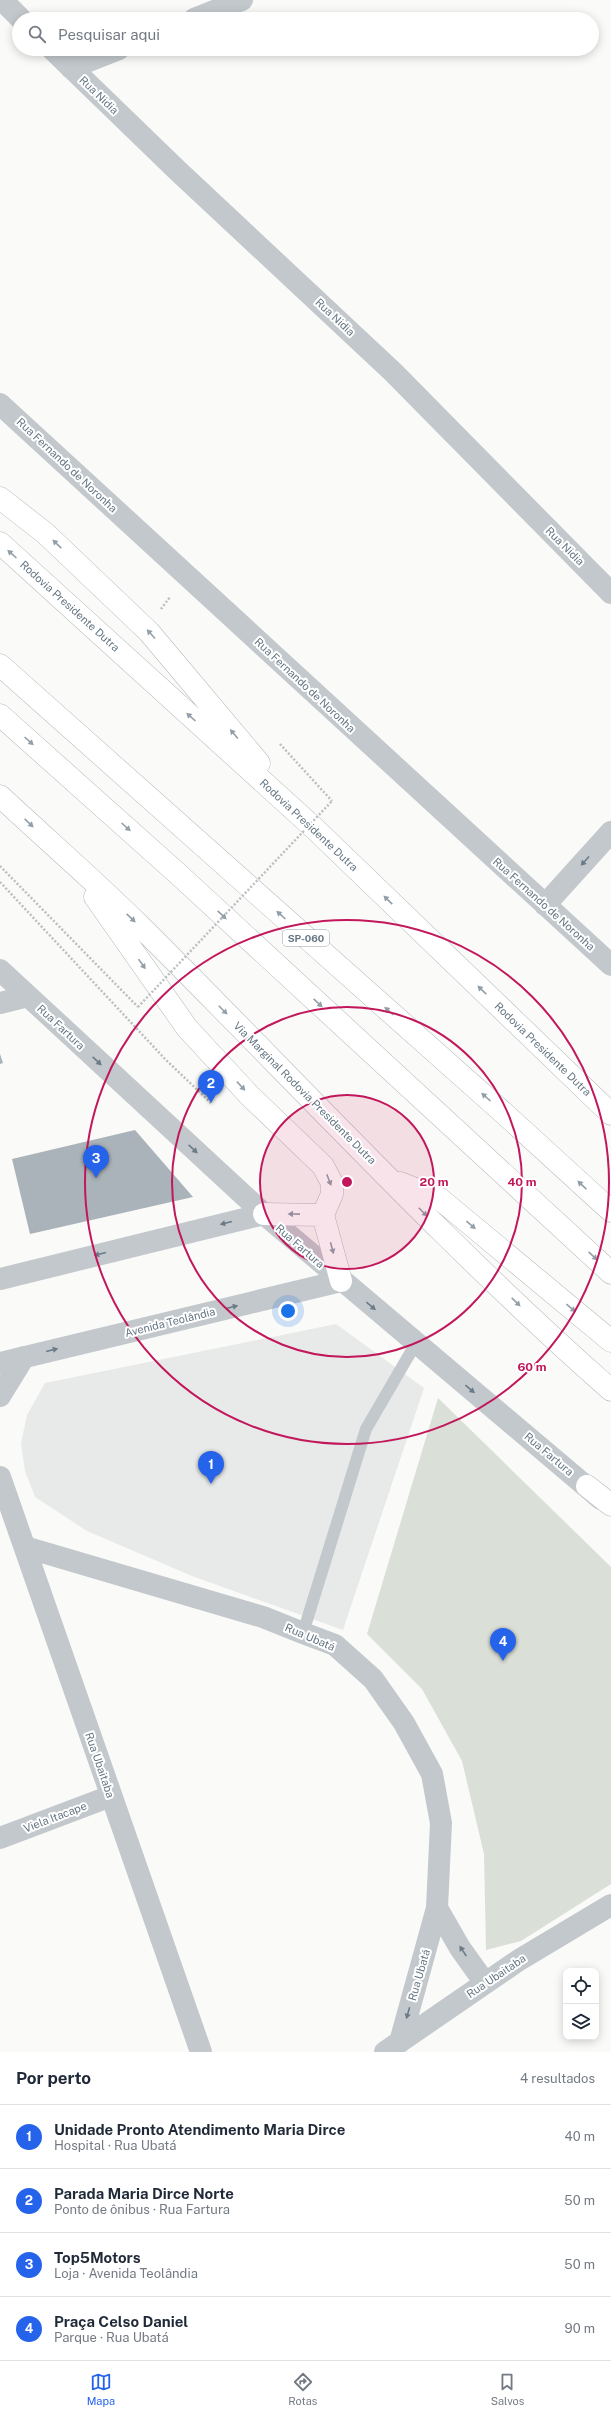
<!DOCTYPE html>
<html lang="pt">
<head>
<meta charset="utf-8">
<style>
  :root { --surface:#fff; --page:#f6f6f7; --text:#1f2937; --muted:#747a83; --line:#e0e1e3; --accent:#2563eb }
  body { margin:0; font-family:"Public Sans",sans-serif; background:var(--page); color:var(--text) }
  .controls { position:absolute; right:12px; bottom:12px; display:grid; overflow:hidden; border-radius:8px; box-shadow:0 2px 10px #0003 }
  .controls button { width:36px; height:36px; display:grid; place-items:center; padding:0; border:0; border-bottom:1px solid var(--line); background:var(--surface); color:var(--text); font:20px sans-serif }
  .you { position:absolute; left:288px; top:1311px; width:14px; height:14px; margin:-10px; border:3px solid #fff; border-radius:50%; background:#1a73e8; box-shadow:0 0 0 6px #1a73e833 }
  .badge { display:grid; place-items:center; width:26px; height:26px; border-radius:50%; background:var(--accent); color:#fff; font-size:13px; font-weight:700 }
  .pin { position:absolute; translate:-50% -33px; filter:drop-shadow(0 1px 2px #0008) }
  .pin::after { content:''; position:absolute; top:21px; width:14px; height:12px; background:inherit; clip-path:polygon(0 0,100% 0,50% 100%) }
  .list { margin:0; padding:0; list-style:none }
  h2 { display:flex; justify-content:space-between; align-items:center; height:52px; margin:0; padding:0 16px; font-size:17px }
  h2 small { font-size:13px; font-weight:400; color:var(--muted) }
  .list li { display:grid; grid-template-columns:26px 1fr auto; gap:12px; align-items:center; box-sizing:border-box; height:64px; padding:0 16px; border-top:1px solid var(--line) }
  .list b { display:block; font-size:15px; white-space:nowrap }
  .list p { margin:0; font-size:13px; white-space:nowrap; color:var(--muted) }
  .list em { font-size:13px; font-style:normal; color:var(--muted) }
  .icon { flex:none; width:22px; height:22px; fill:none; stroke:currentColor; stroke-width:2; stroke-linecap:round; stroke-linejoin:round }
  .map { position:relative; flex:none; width:611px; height:2052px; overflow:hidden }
  .search { position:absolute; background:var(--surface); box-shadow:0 2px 10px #0003; left:12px; right:12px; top:12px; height:44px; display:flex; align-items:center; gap:10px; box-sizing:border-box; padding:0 14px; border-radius:22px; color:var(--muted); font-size:15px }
  .sheet { height:308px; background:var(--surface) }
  nav { display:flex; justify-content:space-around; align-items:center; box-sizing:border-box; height:56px; border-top:1px solid var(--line); background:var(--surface); font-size:11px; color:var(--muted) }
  nav a { display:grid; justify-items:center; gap:2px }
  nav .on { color:var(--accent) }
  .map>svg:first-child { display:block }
</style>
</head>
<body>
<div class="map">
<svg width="611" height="2052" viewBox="0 0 611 2052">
  <rect width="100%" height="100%" fill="#fafaf8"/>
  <path fill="#e8e9e9" d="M336,1324L424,1388L343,1630L192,1576L87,1531L35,1497L25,1471L21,1443L27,1415L45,1383Z"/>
  <path fill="#dadfd7" d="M438,1398L611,1567V1884L521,1941L486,1950L484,1854L462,1761L422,1689L367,1634Z"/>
  <path fill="#aab3b9" d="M0,1054L3,1063L0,1064Z
    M135,1130L193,1197L30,1234L12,1159Z"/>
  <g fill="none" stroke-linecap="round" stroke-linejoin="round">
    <defs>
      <path id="highway" d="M0,498L45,533L149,632L259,763
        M0,543L314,828L611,1114
        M0,665L507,1116L611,1211
        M0,715L177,873L611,1273
        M0,796C47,840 96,882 141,927C297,1082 446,1245 611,1390
        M95,897L187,1028L249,1095L323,1166L332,1183V1194L323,1215L341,1281
        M400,1183L440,1199L611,1341
        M264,1214L323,1215
        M587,1486L611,1505"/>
    </defs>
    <use href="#highway" stroke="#b4b9bd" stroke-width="23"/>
    <path stroke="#bbbfc2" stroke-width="2.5" stroke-dasharray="2 2" stroke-linecap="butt" d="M161,609L170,597
      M280,744L332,801
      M0,866L138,1007
      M0,882L165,1059L211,1103"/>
    <path stroke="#c3c8cc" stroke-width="12" d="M303,1633L366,1429L416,1343"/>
    <path stroke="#c3c8cc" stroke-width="22" d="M2,0L21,19
      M194,19L242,0
      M52,49L178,171L393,372L611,593
      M71,68L119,49
      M0,404L611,965
      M545,905L611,832
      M0,970L264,1214L601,1499
      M0,1003L28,996
      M0,1279L264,1214
      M0,1363L341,1281
      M0,1396L24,1357
      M0,1477L201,2052
      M25,1547L263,1617L303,1633L335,1645L373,1679L404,1723L432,1774L441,1823L437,1908L400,2042
      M0,1838L111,1796
      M437,1908L460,1948L485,1983
      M385,2052L519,1960L611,1905"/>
    <use href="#highway" stroke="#fff" stroke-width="22"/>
    <path stroke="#bbbfc2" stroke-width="2.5" stroke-dasharray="2 2" stroke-linecap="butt" d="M138,1007L332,801"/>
  </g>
  <defs><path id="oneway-solid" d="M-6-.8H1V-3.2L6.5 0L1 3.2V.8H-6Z"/></defs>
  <g fill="#939fa8">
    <use href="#oneway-solid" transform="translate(57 544) rotate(-136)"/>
    <use href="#oneway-solid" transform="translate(12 554) rotate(-138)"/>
    <use href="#oneway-solid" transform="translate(151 634) rotate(-132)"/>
    <use href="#oneway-solid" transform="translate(191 717) rotate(-138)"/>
    <use href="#oneway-solid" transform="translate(234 734) rotate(-130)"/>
    <use href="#oneway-solid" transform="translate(29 741) rotate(42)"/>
    <use href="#oneway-solid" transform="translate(29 823) rotate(43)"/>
    <use href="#oneway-solid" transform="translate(126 827) rotate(42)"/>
    <use href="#oneway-solid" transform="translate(388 900) rotate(-136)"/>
    <use href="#oneway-solid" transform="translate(222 915) rotate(43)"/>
    <use href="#oneway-solid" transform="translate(281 915) rotate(-138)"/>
    <use href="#oneway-solid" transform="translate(131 918) rotate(43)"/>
    <use href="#oneway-solid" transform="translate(142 964) rotate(55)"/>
    <use href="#oneway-solid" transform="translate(482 990) rotate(-136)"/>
    <use href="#oneway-solid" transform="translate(318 1003) rotate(43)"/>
    <use href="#oneway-solid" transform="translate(223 1010) rotate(45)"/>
    <use href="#oneway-solid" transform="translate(389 1011) rotate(-138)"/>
    <use href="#oneway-solid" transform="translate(241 1086) rotate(47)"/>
    <use href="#oneway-solid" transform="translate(486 1097) rotate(-138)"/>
    <use href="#oneway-solid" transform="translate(329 1180) rotate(69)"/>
    <use href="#oneway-solid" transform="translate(582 1185) rotate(-137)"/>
    <use href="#oneway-solid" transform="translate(423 1212) rotate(45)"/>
    <use href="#oneway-solid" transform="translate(294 1214) rotate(-179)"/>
    <use href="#oneway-solid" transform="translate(471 1225) rotate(40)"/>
    <use href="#oneway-solid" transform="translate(332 1248) rotate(75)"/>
    <use href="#oneway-solid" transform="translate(593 1256) rotate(43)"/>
    <use href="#oneway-solid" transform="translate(516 1302) rotate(44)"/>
    <use href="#oneway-solid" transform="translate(571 1308) rotate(40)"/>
  </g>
  <g fill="#6a7a87">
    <use href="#oneway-solid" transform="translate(585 861) rotate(132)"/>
    <use href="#oneway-solid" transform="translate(97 1061) rotate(43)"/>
    <use href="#oneway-solid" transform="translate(193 1149) rotate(43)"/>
    <use href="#oneway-solid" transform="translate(226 1223) rotate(166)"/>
    <use href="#oneway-solid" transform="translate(100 1254) rotate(166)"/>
    <use href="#oneway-solid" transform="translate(371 1306) rotate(40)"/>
    <use href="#oneway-solid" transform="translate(232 1307) rotate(-14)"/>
    <use href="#oneway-solid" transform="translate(52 1350) rotate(-14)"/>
    <use href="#oneway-solid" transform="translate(470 1389) rotate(40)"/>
    <use href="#oneway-solid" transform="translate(463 1951) rotate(-124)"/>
    <use href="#oneway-solid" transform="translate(408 2013) rotate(106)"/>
  </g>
  <circle cx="347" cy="1182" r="87" fill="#c2185b" fill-opacity=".12"/>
  <g fill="none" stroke="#c2185b" stroke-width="2">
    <circle cx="347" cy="1182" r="87"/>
    <circle cx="347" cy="1182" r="175"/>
    <circle cx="347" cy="1182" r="262"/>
  </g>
  <g text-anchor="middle" stroke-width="4" stroke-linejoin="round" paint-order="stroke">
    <rect fill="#fff" stroke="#939fa8" stroke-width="1" x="283" y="930" width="46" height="16" rx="3"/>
    <g font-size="10" font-weight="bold" fill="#657683">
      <text x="306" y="942">SP-060</text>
    </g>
    <g font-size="11" fill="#657683" stroke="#fff">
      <text transform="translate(99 95) rotate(44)" y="4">Rua Nidia</text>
      <text transform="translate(335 317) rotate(43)" y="4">Rua Nidia</text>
      <text transform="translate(67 465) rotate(43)" y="4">Rua Fernando de Noronha</text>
      <text transform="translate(565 546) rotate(45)" y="4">Rua Nidia</text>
      <text transform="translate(70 606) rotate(42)" y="4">Rodovia Presidente Dutra</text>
      <text transform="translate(305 685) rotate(43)" y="4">Rua Fernando de Noronha</text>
      <text transform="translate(309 825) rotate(43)" y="4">Rodovia Presidente Dutra</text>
      <text transform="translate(544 904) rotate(42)" y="4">Rua Fernando de Noronha</text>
      <text transform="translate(61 1027) rotate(43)" y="4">Rua Fartura</text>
      <text transform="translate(543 1049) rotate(44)" y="4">Rodovia Presidente Dutra</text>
      <text transform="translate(305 1093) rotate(45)" y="4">Via Marginal Rodovia Presidente Dutra</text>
      <text transform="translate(300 1246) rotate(41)" y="4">Rua Fartura</text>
      <text transform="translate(170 1322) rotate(-14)" y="4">Avenida Teolândia</text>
      <text transform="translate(549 1454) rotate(40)" y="4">Rua Fartura</text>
      <text transform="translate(310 1637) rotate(23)" y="4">Rua Ubatá</text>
      <text transform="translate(100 1765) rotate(71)" y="4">Rua Ubaitaba</text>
      <text transform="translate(55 1817) rotate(-21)" y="4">Viela Itacape</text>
      <text transform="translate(419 1975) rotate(-74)" y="4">Rua Ubatá</text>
      <text transform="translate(496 1976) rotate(-34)" y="4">Rua Ubaitaba</text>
    </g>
  </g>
  <circle cx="347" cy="1182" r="6" fill="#c2185b" stroke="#fff" stroke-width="2"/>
  <g font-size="12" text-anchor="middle" font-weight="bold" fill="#c2185b" stroke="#fff" stroke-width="4" stroke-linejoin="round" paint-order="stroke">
    <text x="434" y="1186">20 m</text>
    <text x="522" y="1186">40 m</text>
    <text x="532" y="1371">60 m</text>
  </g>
</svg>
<div class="controls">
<button><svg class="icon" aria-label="locate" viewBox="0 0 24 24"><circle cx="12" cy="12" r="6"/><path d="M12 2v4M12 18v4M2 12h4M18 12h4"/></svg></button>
<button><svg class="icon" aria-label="layers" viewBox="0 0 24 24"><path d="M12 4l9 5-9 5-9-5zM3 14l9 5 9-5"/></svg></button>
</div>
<div class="you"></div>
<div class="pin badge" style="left:211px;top:1484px">1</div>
<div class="pin badge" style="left:211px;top:1103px">2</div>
<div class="pin badge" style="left:96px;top:1178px">3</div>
<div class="pin badge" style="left:503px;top:1661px">4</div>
<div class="search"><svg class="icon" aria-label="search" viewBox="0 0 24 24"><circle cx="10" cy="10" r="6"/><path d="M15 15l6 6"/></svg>Pesquisar aqui</div>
</div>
<section class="sheet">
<h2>Por perto<small>4 resultados</small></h2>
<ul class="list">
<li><span class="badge">1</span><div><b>Unidade Pronto Atendimento Maria Dirce</b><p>Hospital · Rua Ubatá</p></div><em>40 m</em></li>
<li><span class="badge">2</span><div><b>Parada Maria Dirce Norte</b><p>Ponto de ônibus · Rua Fartura</p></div><em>50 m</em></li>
<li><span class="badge">3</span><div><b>Top5Motors</b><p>Loja · Avenida Teolândia</p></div><em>50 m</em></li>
<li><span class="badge">4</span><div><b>Praça Celso Daniel</b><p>Parque · Rua Ubatá</p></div><em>90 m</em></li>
</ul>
</section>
<nav>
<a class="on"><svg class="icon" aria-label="map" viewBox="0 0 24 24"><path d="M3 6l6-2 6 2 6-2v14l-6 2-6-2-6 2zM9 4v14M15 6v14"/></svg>Mapa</a>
<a><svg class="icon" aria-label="directions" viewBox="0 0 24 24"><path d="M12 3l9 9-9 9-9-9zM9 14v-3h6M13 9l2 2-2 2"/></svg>Rotas</a>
<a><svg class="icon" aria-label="saved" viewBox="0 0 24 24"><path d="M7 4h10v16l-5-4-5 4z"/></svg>Salvos</a>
</nav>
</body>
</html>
